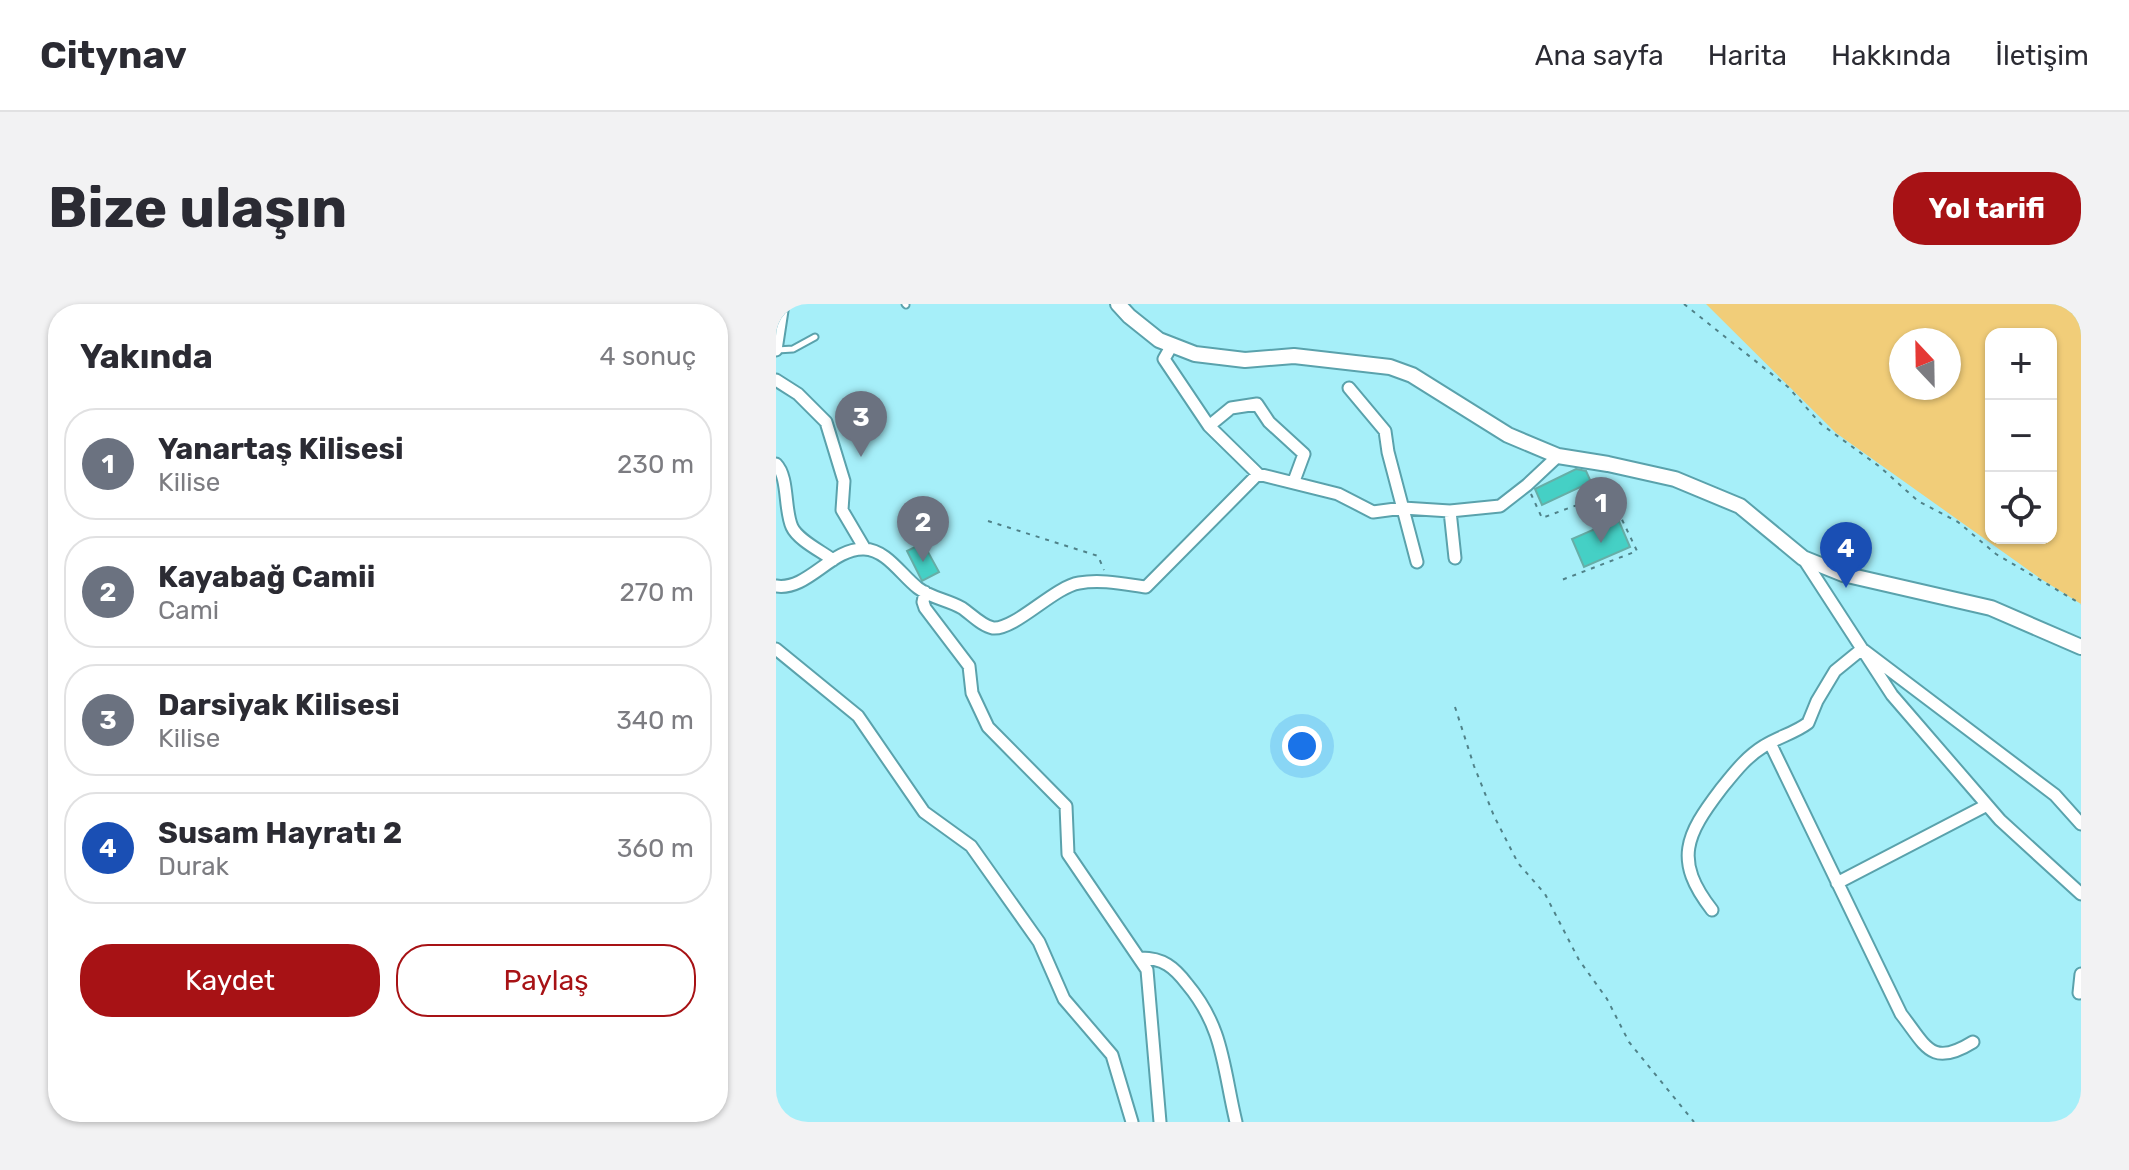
<!DOCTYPE html>
<html lang="tr">
<head>
<meta charset="utf-8">
<style>
  :root { --surface:#fff; --page:#f2f2f3; --text:#2b2b33; --muted:#7c7c81; --line:#e1e1e2; --accent:#a71215 }
  body { margin:0; font-family:Rubik,sans-serif; background:var(--page); color:var(--text) }
  .controls { position:absolute; right:24px; top:24px; display:grid; overflow:hidden; border-radius:16px; box-shadow:0 2px 6px #0004 }
  .controls button { width:72px; height:72px; display:grid; place-items:center; padding:0; border:0; border-bottom:2px solid var(--line); background:var(--surface); color:var(--text); font:40px sans-serif }
  .compass { position:absolute; left:1113px; top:24px; width:72px; height:72px; border-radius:50%; background:var(--surface); box-shadow:0 2px 6px #0004; rotate:338deg }
  .you { position:absolute; left:526px; top:442px; width:28px; height:28px; margin:-20px; border:6px solid #fff; border-radius:50%; background:#1a73e8; box-shadow:0 0 0 12px #1a73e833 }
  .badge { display:grid; place-items:center; width:52px; height:52px; border-radius:50%; background:var(--accent); color:#fff; font-size:26px; font-weight:700 }
  .pin { position:absolute; translate:-50% -66px; filter:drop-shadow(0 2px 4px #0008) }
  .pin::after { content:''; position:absolute; top:42px; width:28px; height:24px; background:inherit; clip-path:polygon(0 0,100% 0,50% 100%) }
  .list { margin:0; padding:0; list-style:none }
  h2 { display:flex; justify-content:space-between; align-items:center; height:104px; margin:0; padding:0 32px; font-size:34px }
  h2 small { font-size:26px; font-weight:400; color:var(--muted) }
  .list li { display:grid; grid-template-columns:52px 1fr auto; gap:24px; align-items:center; box-sizing:border-box; height:112px; margin:0 16px 16px; padding:0 16px; border:2px solid var(--line); border-radius:32px }
  .list b { display:block; font-size:30px; white-space:nowrap }
  .list p { margin:0; font-size:26px; white-space:nowrap; color:var(--muted) }
  .list em { font-size:26px; font-style:normal; color:var(--muted) }
  .actions { display:flex; gap:16px; padding:24px 32px }
  .actions a { flex:1; padding:18px 0; border:2px solid var(--accent); border-radius:32px; text-align:center; font-size:28px; color:var(--accent) }
  .actions .main { background:var(--accent); color:#fff }
  .icon { flex:none; width:44px; height:44px; fill:none; stroke:currentColor; stroke-width:2; stroke-linecap:round; stroke-linejoin:round }
  .map { position:relative; flex:none; width:1305px; height:818px; overflow:hidden; border-radius:32px }
  header { display:flex; align-items:center; gap:48px; box-sizing:border-box; height:112px; padding:0 40px; background:var(--surface); border-bottom:2px solid var(--line) }
  header strong { font-size:38px }
  nav { display:flex; gap:44px; margin-inline-start:auto; font-size:28px }
  .intro { display:flex; align-items:center; justify-content:space-between; box-sizing:border-box; height:192px; padding:0 48px }
  h1 { margin:0; font-size:56px }
  .button { padding:20px 36px; border-radius:32px; background:var(--accent); color:#fff; font-size:28px; font-weight:700 }
  main { display:flex; gap:48px; padding:0 48px }
  aside { flex:1; background:var(--surface); border-radius:32px; box-shadow:0 2px 6px #0004 }
  .map>svg:first-child { display:block }
</style>
</head>
<body>
<header>
<strong>Citynav</strong>
<nav><a>Ana sayfa</a><a>Harita</a><a>Hakkında</a><a>İletişim</a></nav>
</header>
<div class="intro"><h1>Bize ulaşın</h1><a class="button">Yol tarifi</a></div>
<main>
<aside>
<h2>Yakında<small>4 sonuç</small></h2>
<ul class="list">
<li><span class="badge" style="background:#6b7280">1</span><div><b>Yanartaş Kilisesi</b><p>Kilise</p></div><em>230 m</em></li>
<li><span class="badge" style="background:#6b7280">2</span><div><b>Kayabağ Camii</b><p>Cami</p></div><em>270 m</em></li>
<li><span class="badge" style="background:#6b7280">3</span><div><b>Darsiyak Kilisesi</b><p>Kilise</p></div><em>340 m</em></li>
<li><span class="badge" style="background:#1a4fb4">4</span><div><b>Susam Hayratı 2</b><p>Durak</p></div><em>360 m</em></li>
</ul>
<div class="actions"><a class="main">Kaydet</a><a>Paylaş</a></div>
</aside>
<div class="map">
<svg width="1305" height="818" viewBox="0 0 1305 818">
  <rect width="100%" height="100%" fill="#a6eff9"/>
  <path fill="#f1cd79" fill-rule="evenodd" d="M930,0H1305V300L1265,275L1060,129ZM1215,30H1275V234H1215ZM1125,36H1173V84H1125Z"/>
  <path fill="#45d0c5" stroke="#66aea7" stroke-width="2" d="M800,165L810,167L815,178L766,201L759,185Z
    M842,215L854,243L808,263L796,235Z
    M147,239L163,268L146,277L131,247Z"/>
  <g fill="none" stroke-linecap="round" stroke-linejoin="round">
    <defs>
      <path id="service" d="M129,0L130,1
        M1,46L17,45L39,33"/>
      <path id="minor" d="M396,41L388,55L433,122L482,170
        M0,46L7,0
        M0,76L22,90L50,118L68,177L66,206L89,245
        M573,84L609,127L612,148L641,258
        M433,122L455,104L481,100L493,118L528,150L518,177
        M0,160C13,173 8,206 16,223C22,236 45,247 57,256
        M674,207L679,254
        M1027,254L1116,391L1224,516L1305,590
        M0,282C32,287 55,244 88,245C111,246 125,271 142,284C155,294 172,296 186,304C195,310 206,322 217,324C239,326 278,283 303,279C325,275 348,280 370,283L482,170L562,190L597,208L627,204L674,207L724,202L751,181L782,152
        M149,288L147,298L149,304L193,362L196,389L212,423L290,502L292,550L371,666L384,818
        M0,345L82,412L148,508L195,542L263,638L288,695L336,751L356,818
        M994,439L1125,710C1150,742 1155,764 1197,738
        M1061,579L1211,501
        M936,606C897,556 910,531 945,485C958,469 970,453 988,442C1002,433 1019,429 1032,419L1041,397L1059,367L1086,345L1279,491L1305,520
        M365,654C387,654 398,663 411,680C448,724 447,764 460,818
        M1303,689L1305,670"/>
      <path id="tertiary" d="M342,0L353,12L383,36L419,50L469,56L518,52L614,63L636,71L732,131L782,152L832,160L899,175L964,202L1027,254L1067,270L1215,304L1305,343"/>
    </defs>
    <use href="#service" stroke="#5aa2ac" stroke-width="9"/>
    <use href="#minor" stroke="#5aa2ac" stroke-width="15"/>
    <use href="#tertiary" stroke="#5aa2ac" stroke-width="18"/>
    <path stroke="#508289" stroke-width="2" stroke-dasharray="4 6" stroke-linecap="butt" d="M908,0L1012,83L1045,120L1104,163L1142,197L1182,218L1220,250L1305,300
      M755,190L766,214L820,194L840,203L861,247L783,277
      M212,217L322,252L328,266
      M679,403L698,462L718,512L742,559L769,590L803,656L831,695L853,738L918,818"/>
    <use href="#service" stroke="#fff" stroke-width="5"/>
    <use href="#minor" stroke="#fff" stroke-width="11"/>
    <use href="#tertiary" stroke="#fff" stroke-width="14"/>
  </g>
</svg>
<div class="controls">
<button>+</button>
<button>−</button>
<button><svg class="icon" aria-label="locate" viewBox="0 0 24 24"><circle cx="12" cy="12" r="6"/><path d="M12 2v4M12 18v4M2 12h4M18 12h4"/></svg></button>
</div>
<svg class="compass" viewBox="-18 -18 36 36"><path d="M0-13l5 13h-10z" fill="#e53935"/><path d="M0 13l5-13h-10z" fill="#7c7c81"/></svg>
<div class="you"></div>
<div class="pin badge" style="left:825px;top:239px;background:#6b7280">1</div>
<div class="pin badge" style="left:147px;top:258px;background:#6b7280">2</div>
<div class="pin badge" style="left:85px;top:153px;background:#6b7280">3</div>
<div class="pin badge" style="left:1070px;top:284px;background:#1a4fb4">4</div>
</div>
</main>
</body>
</html>
